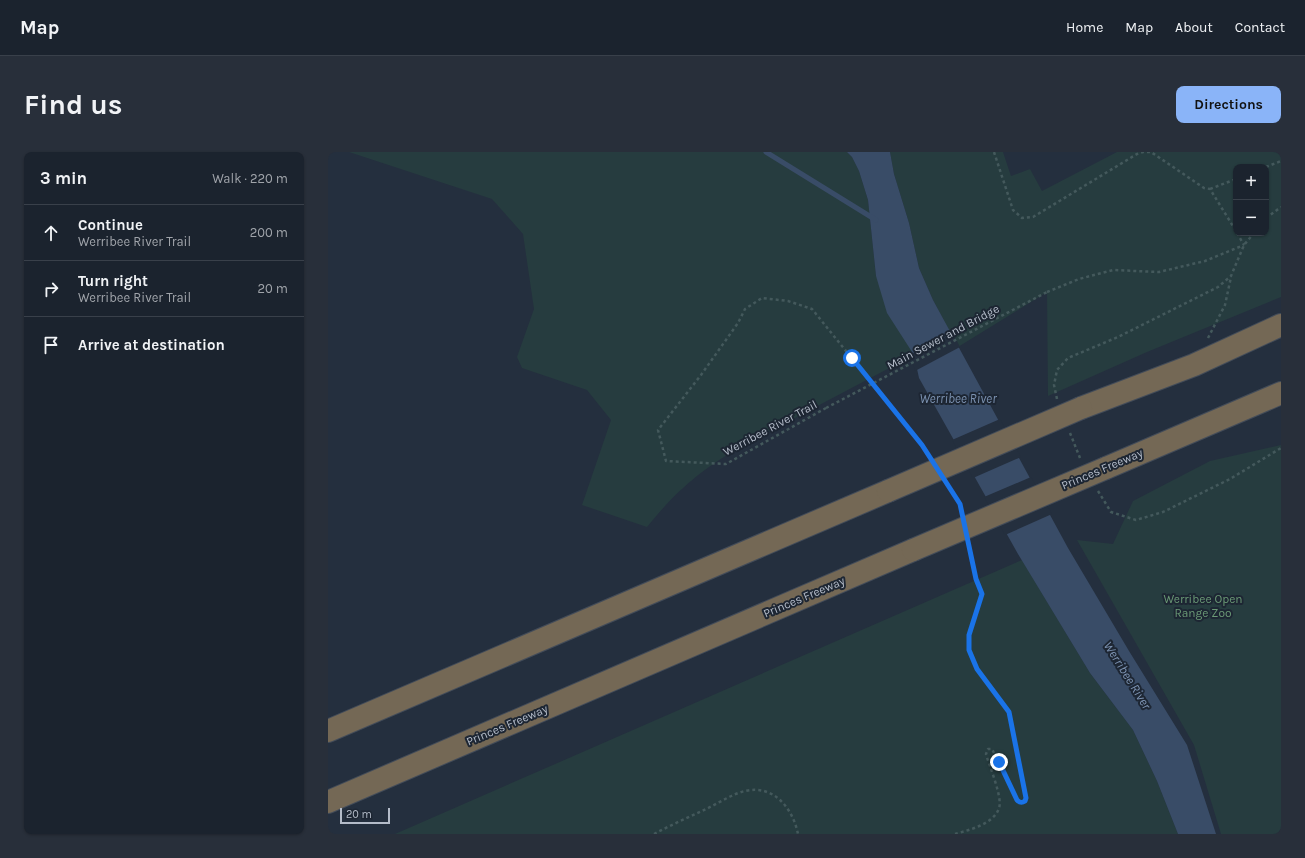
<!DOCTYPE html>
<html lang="en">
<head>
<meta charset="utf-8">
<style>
  :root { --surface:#1b232e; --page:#282f3a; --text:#f1f3f6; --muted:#a0a4aa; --line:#39404a; --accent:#8ab4f8 }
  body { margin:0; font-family:Karla,sans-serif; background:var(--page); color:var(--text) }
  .controls { position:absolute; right:12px; top:12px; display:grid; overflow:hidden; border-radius:8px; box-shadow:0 1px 3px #0004 }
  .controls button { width:36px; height:36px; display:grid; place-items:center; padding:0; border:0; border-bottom:1px solid var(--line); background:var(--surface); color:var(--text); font:20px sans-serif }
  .scale { position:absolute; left:12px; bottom:10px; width:50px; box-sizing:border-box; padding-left:4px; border:2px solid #b4bcc9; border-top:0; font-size:11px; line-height:14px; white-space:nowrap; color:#b4bcc9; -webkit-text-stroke:3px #1d2633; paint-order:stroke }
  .stop { position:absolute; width:12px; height:12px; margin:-9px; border:3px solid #1a73e8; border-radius:50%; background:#fff }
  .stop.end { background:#1a73e8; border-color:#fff; box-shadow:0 1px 4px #0008 }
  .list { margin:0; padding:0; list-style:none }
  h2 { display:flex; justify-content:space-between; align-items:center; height:52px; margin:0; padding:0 16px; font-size:17px }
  h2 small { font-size:13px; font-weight:400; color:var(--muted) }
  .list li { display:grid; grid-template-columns:26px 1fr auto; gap:12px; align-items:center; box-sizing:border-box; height:56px; padding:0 16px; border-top:1px solid var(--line) }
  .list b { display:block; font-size:15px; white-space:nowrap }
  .list p { margin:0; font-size:13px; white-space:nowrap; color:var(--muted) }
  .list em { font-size:13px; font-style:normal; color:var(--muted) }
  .icon { flex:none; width:22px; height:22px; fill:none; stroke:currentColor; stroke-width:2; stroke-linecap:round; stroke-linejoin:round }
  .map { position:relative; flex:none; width:953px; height:682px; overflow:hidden; border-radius:8px }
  header { display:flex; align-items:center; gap:24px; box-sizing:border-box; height:56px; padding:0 20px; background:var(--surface); border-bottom:1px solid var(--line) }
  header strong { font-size:19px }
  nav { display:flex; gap:22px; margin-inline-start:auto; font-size:14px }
  .intro { display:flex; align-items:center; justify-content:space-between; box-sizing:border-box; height:96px; padding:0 24px }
  h1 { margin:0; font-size:28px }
  .button { padding:10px 18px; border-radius:8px; background:var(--accent); color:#111; font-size:14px; font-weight:700 }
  main { display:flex; gap:24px; padding:0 24px }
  aside { flex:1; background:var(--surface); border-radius:8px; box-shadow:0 1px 3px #0004 }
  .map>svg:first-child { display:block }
</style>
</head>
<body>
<header>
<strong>Map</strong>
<nav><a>Home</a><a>Map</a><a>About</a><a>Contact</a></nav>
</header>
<div class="intro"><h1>Find us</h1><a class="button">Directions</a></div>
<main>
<aside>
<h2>3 min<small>Walk · 220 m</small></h2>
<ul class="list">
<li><svg class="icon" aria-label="ahead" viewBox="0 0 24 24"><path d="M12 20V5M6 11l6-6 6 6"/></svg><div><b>Continue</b><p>Werribee River Trail</p></div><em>200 m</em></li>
<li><svg class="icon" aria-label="right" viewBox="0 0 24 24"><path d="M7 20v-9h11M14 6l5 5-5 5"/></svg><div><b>Turn right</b><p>Werribee River Trail</p></div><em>20 m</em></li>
<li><svg class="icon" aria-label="arrive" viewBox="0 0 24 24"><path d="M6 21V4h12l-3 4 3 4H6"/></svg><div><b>Arrive at destination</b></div></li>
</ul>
</aside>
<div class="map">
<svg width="953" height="682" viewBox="0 0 953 682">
  <rect width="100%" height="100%" fill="#242f3e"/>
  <path fill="#263c3f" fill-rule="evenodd" d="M21,0H519L524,5L531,19L540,48L548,124L586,203L412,295C373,318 348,339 319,375L254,353L283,268L259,238L194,216L189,205L206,157L195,82L164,47Z
    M562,0H675L683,24L702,17L714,39L789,0H953V145L819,200L720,244L719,140L630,195L605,148L591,116L581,71L566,22ZM908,15H938V81H908Z
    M953,293V682H893L866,593L749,388L785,392L805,349L882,309Z
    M694,408L762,521L805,578L829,629L850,682H67Z"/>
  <path fill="#394c67" d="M519,0H562L566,22L581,71L591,116L605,148L740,396L801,499L859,593L888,682H850L829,629L805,578L762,521L690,402L591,226L586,203L559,161L548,124L540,48L531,19L524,5Z"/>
  <path fill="#242f3e" d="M625,181L632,195L587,219L583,202Z
    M672,267L693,305L645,326L624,288Z
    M703,325L724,362L677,383L656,345Z"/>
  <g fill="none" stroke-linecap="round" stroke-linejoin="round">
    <path stroke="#394c67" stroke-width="5" d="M438,0L548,68"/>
    <defs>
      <path id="highway" d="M753,256L866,213L953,173
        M778,316L953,241
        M0,579L560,339
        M0,650L585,398"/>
    </defs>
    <use href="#highway" stroke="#434c59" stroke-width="24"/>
    <path stroke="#44595c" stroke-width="2.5" stroke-dasharray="3 3" stroke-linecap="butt" d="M666,0L685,58L694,66L705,65L809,2L815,0H823L876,36L882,37L908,79
      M938,15L953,9
      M882,37L908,27
      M938,66L953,55
      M909,81L916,93
      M719,140L751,127L785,118L831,120L877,109L916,93
      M880,186L897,153L903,125
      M729,247L726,233L729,218L740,206L790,185L890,135L903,124L916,93L926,81
      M498,256L398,312L338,309L330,278L373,223L410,171L417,157L434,146L460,149L484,157L594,293L600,302
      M742,281L752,306
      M620,333L632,352L633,357
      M770,339L783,360L808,368L835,360L902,327L953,296
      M326,682C343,673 361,665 378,657C391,651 404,642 417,639C446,632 465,657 470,682
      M627,682C641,678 666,672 671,656C675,646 661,613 658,602L660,597H664L689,648C692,651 694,651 697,649L698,646L681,560L649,517L641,498V483L654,442L648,427L641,395"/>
    <use href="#highway" stroke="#746855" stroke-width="22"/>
    <defs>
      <path id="highway-bridge" d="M560,339L753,256
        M585,398L778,316"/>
    </defs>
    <use href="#highway-bridge" stroke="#434c59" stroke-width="24" stroke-linecap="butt"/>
    <path stroke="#44595c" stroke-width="2.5" stroke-dasharray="3 3" stroke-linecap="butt" d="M498,256L719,140"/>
    <use href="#highway-bridge" stroke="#746855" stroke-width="22"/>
  </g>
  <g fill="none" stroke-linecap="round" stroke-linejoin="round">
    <path stroke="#1a73e8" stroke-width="5" d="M524,206L594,293L632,352L648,427L654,442L641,483V498L649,517L681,560L698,646L697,649C694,651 692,651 689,648L671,610"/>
  </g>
  <g text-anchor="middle" stroke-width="4" stroke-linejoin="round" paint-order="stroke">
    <g font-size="12" fill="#b4bcc9" stroke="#1d2633">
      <text transform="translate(615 185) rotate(-28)" y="4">Main Sewer and Bridge</text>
      <text transform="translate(442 276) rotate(-28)" y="4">Werribee River Trail</text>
      <text transform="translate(774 317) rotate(-23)" y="4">Princes Freeway</text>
      <text transform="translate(476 445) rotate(-23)" y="4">Princes Freeway</text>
      <text transform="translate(179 573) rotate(-23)" y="4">Princes Freeway</text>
    </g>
    <g font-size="12" fill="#6b9a76" stroke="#1d2633">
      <text x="875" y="451">Werribee Open<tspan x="875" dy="14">Range Zoo</tspan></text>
    </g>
    <g font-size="13" font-style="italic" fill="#7c92b1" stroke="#1d2633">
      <text x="630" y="251">Werribee River</text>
      <text transform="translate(800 523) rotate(58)" y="5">Werribee River</text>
    </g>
  </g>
</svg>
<div class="controls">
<button>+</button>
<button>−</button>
</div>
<div class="scale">20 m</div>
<div class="stop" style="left:524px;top:206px"></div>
<div class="stop end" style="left:671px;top:610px"></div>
</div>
</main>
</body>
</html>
